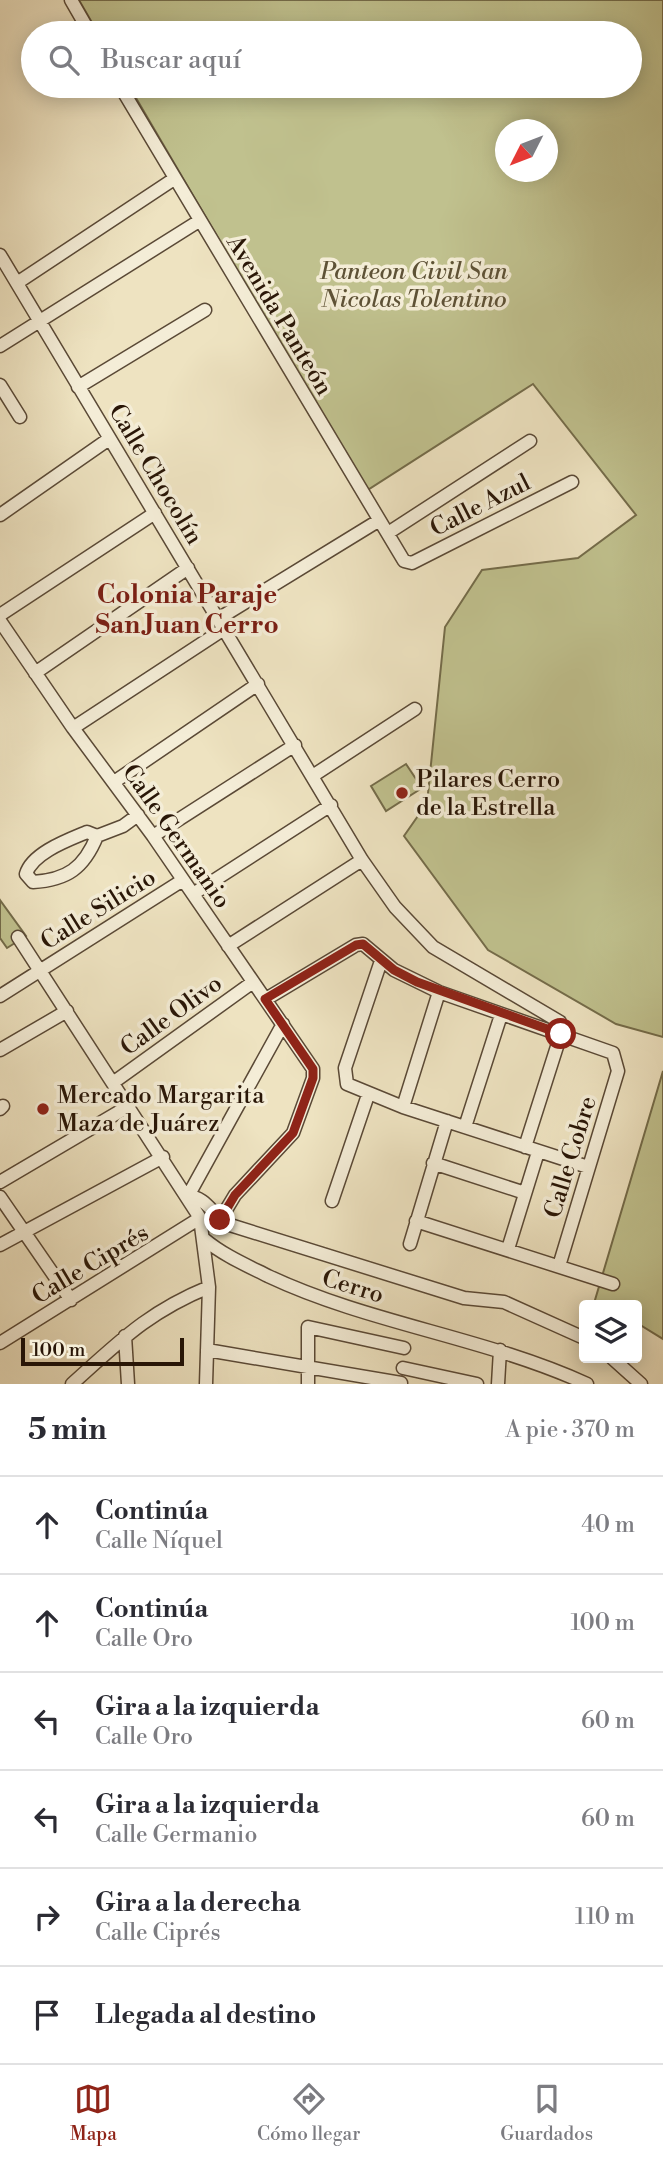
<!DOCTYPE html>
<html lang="es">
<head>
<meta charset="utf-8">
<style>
  :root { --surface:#fff; --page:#f2f2f3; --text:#2b2b33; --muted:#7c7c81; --line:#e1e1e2; --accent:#8f2418 }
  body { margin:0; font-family:"Libre Bodoni",serif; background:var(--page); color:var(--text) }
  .controls { position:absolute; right:21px; bottom:21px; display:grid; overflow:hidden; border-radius:7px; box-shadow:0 4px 18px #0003 }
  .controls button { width:63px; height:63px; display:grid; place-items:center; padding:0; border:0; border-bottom:2px solid var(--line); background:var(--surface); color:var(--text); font:35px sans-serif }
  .compass { position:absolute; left:495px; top:119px; width:63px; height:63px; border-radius:50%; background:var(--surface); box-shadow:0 4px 18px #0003; rotate:228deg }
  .scale { position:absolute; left:21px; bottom:18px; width:163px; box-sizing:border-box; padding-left:7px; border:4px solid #291607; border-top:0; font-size:19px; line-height:24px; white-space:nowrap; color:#291607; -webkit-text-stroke:5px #f4edd7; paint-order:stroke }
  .stop { position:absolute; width:21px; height:21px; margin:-16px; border:5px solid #8f2418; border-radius:50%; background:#fff }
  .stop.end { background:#8f2418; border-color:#fff; box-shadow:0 2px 7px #0008 }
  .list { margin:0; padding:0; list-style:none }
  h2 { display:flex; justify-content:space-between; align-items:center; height:91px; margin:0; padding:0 28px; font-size:30px }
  h2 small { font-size:23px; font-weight:400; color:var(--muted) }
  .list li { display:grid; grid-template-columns:46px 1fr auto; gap:21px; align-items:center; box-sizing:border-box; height:98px; padding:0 28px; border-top:2px solid var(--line) }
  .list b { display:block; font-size:26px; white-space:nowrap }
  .list p { margin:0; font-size:23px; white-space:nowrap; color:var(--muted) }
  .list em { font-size:23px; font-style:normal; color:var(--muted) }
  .icon { flex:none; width:38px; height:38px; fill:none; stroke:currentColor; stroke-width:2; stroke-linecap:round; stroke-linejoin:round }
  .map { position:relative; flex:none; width:663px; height:1384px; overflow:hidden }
  .search { position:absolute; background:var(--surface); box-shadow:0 4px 18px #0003; left:21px; right:21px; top:21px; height:77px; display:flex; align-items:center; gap:18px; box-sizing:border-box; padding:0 24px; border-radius:38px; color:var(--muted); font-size:26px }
  .sheet { height:679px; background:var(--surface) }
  nav { display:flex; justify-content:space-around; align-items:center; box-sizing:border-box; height:98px; border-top:2px solid var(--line); background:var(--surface); font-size:19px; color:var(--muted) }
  nav a { display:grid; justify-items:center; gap:4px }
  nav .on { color:var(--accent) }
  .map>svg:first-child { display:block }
</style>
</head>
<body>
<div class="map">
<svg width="663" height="1384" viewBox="0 0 663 1384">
  <rect width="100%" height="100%" fill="#eee3c1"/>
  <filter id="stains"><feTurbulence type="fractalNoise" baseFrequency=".00286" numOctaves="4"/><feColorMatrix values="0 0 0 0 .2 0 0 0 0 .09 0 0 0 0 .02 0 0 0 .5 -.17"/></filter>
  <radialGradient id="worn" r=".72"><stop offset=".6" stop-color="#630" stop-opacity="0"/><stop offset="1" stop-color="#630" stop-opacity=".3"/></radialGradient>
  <path fill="#c0c18e" stroke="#746c4a" stroke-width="2" fill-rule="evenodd" d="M79,0H663V1037L616,1024L488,950L404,836L427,803L445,627L482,570L578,558L636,515L533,384L366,491L129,86H630V33H98ZM505,130H548V172H505Z
    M406,764L422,788L386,811L371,786Z
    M0,900L26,936L7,948L0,938Z
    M663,1071V1339L637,1323V1305H604L595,1300Z"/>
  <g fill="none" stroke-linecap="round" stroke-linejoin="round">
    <defs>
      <path id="minor" d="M71,0L90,33
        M120,86L404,561L412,563L572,482
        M0,255L362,860L395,907L433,947L560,1022L561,1034L525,1147
        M17,283L174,179
        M0,346L199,221
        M0,385L20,417
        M78,387L205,310
        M0,515L109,439
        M388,533L530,441
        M0,615L155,513
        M218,619L378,521
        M0,621L73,728L153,836L313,1069V1078L293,1133L235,1195L220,1220
        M35,673L188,568
        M73,728L224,629
        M314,775L415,709
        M114,782L258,684
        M97,836C84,868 67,880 33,882L26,874C32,853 68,840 87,832L97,836L123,826L138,815
        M153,836L295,745
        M193,894L331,805
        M18,937L200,1218L209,1287L206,1384
        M228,946L362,860
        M381,961L345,1068L347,1084L403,1107L588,1167
        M0,996L183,880
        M266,999L356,945L363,944L394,970L439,992L613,1053L618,1071L559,1266
        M0,1050L67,1011
        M114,1082L253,982
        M403,1107L439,992
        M0,1109L3,1106
        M465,1127L501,1015
        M433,1163L525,1193
        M0,1182L129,1106
        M188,1196C207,1197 213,1217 230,1225L464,1298L504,1302L584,1338
        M188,1196L283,1024
        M0,1197L71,1300
        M332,1201L368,1095
        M416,1221L613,1284
        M204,1239C223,1255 246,1265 268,1276C370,1324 484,1337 587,1384
        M410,1244L447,1121
        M0,1245L163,1157
        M508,1249L538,1152
        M125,1336L128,1384
        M0,1343L200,1218
        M207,1350L401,1383
        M612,1358L641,1384
        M403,1368L477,1384
        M72,1384C120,1341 148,1312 209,1287
        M308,1384V1327L404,1348
        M498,1384L500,1350"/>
    </defs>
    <use href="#minor" stroke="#5a4936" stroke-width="15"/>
    <use href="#minor" stroke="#f4edd7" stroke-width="12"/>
  </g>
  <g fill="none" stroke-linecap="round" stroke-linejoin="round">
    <path stroke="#8f2418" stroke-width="9" d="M220,1220L235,1195L293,1133L313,1078V1069L265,999L356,945L363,944L394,970L417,982L561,1034"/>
  </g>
  <g fill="#8f2418" stroke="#f4edd7" stroke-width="2.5">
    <circle cx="402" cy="793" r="7"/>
    <circle cx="43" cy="1109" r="7"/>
  </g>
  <g text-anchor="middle" stroke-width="7" stroke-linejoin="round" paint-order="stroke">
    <g font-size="24" font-style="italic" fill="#5e5236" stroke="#f4edd7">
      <text x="414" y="279">Panteon Civil San<tspan x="414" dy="28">Nicolas Tolentino</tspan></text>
    </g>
    <g font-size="24" fill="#291607" stroke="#f4edd7">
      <text transform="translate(280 315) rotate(59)" y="8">Avenida Panteón</text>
      <text transform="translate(156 474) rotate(59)" y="8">Calle Chocolín</text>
      <text transform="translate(480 505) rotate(-27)" y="8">Calle Azul</text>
      <text transform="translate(177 836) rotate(55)" y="8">Calle Germanio</text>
      <text transform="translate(98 909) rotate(-32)" y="8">Calle Silicio</text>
      <text transform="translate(171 1015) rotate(-36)" y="8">Calle Olivo</text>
      <text transform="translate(570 1157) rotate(-73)" y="8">Calle Cobre</text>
      <text transform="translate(90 1264) rotate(-31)" y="8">Calle Ciprés</text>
      <text transform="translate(353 1286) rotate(17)" y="8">Cerro</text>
    </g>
    <g font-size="24" fill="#291607" stroke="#f4edd7" text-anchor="start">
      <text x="416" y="787">Pilares Cerro<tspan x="416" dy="28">de la Estrella</tspan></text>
      <text x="57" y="1103">Mercado Margarita<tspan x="57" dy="28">Maza de Juárez</tspan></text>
    </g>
    <g font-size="26" font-weight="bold" fill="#7a1f14" stroke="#f4edd7">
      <text x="187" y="603">Colonia Paraje<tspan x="187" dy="30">San Juan Cerro</tspan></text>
    </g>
  </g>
  <rect width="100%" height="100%" filter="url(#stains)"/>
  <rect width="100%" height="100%" fill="url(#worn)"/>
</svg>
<div class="controls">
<button><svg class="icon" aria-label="layers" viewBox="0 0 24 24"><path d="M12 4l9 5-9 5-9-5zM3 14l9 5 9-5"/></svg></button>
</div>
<svg class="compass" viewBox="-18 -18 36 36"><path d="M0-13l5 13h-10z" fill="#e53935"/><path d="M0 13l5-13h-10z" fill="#7c7c81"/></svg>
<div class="scale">100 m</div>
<div class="stop" style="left:561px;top:1034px"></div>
<div class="stop end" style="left:220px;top:1220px"></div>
<div class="search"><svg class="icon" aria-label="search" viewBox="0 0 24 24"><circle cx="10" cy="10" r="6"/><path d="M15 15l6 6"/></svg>Buscar aquí</div>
</div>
<section class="sheet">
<h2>5 min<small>A pie · 370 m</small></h2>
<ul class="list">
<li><svg class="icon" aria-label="ahead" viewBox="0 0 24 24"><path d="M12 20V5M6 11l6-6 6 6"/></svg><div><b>Continúa</b><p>Calle Níquel</p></div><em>40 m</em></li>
<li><svg class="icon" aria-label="ahead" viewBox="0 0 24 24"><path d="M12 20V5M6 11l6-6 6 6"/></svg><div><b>Continúa</b><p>Calle Oro</p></div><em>100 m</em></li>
<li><svg class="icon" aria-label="left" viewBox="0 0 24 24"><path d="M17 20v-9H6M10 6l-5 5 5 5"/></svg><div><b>Gira a la izquierda</b><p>Calle Oro</p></div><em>60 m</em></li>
<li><svg class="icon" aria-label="left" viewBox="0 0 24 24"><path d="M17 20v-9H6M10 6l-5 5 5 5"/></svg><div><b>Gira a la izquierda</b><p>Calle Germanio</p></div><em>60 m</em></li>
<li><svg class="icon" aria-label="right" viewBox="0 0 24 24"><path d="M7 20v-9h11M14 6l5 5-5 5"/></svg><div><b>Gira a la derecha</b><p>Calle Ciprés</p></div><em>110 m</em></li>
<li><svg class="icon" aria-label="arrive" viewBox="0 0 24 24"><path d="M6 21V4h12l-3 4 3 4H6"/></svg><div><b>Llegada al destino</b></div></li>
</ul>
</section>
<nav>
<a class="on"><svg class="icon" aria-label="map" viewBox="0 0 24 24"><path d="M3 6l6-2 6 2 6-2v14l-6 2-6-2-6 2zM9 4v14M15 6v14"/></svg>Mapa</a>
<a><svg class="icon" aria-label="directions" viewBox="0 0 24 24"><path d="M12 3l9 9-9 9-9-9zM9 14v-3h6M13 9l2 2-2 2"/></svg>Cómo llegar</a>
<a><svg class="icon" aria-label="saved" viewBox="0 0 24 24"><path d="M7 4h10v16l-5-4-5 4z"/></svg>Guardados</a>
</nav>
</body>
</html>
